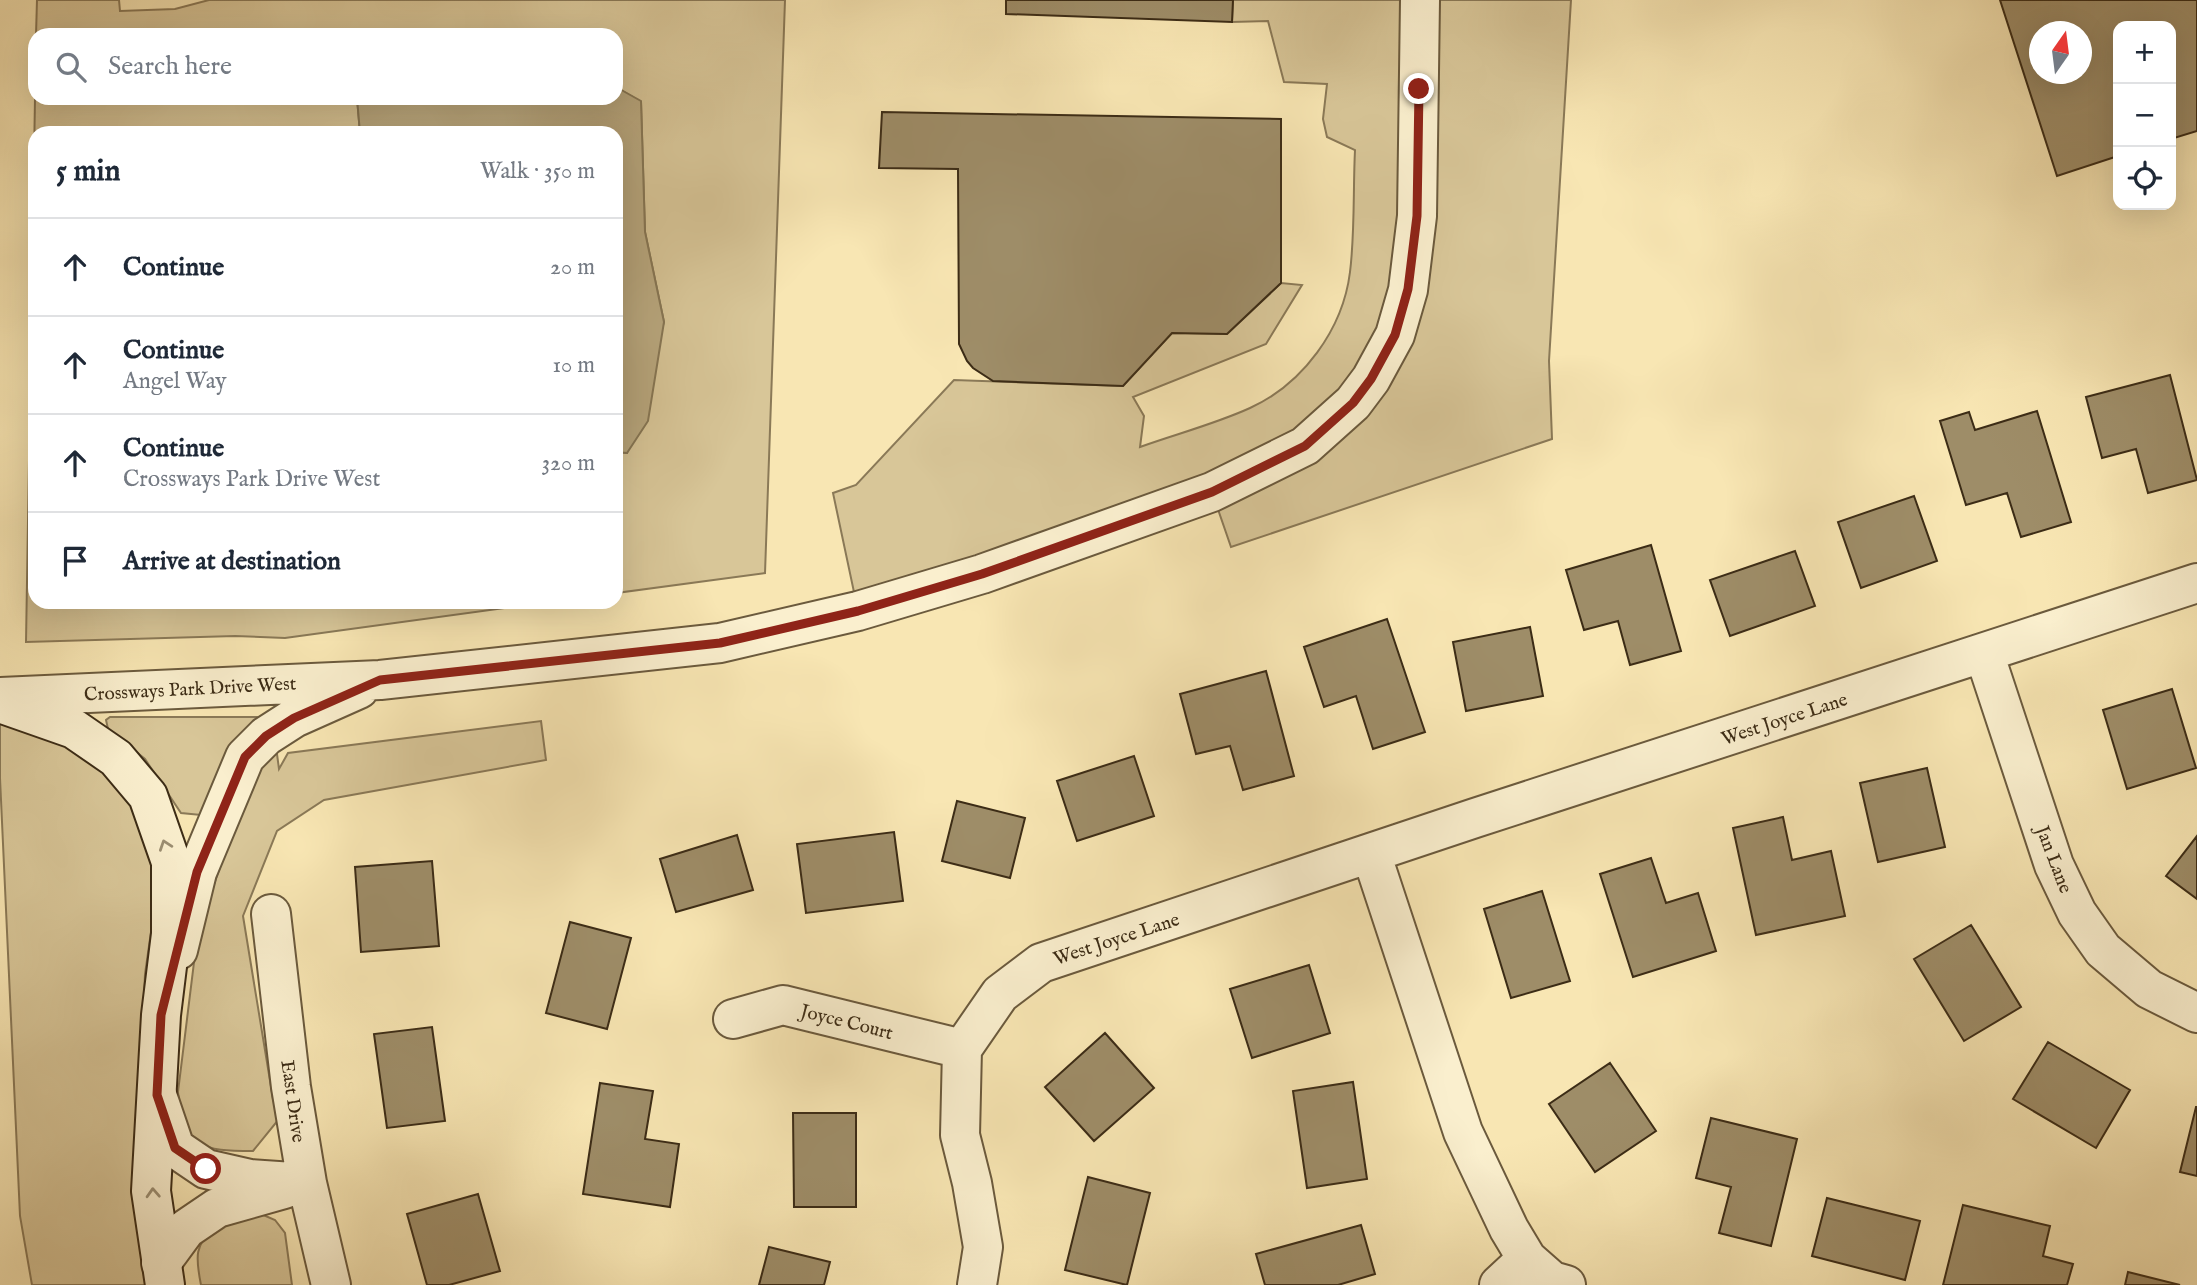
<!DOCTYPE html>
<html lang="en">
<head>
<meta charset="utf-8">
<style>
  :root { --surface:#fff; --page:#f6f6f7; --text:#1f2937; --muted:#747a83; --line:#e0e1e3 }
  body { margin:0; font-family:"IM FELL English",serif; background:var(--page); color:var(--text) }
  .controls { position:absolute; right:21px; top:21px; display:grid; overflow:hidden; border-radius:14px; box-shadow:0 7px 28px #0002 }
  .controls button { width:63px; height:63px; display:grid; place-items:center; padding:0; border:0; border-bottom:2px solid var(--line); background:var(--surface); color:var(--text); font:35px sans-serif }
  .compass { position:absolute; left:2029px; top:21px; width:63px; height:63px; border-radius:50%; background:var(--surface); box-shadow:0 7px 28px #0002; rotate:14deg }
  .stop { position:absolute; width:21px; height:21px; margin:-16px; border:5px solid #8f2418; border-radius:50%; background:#fff }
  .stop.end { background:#8f2418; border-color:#fff; box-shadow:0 2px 7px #0008 }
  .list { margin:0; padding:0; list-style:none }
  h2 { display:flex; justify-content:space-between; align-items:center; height:91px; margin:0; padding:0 28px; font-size:30px }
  h2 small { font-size:23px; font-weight:400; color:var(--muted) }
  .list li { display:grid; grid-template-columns:46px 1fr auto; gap:21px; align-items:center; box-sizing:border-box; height:98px; padding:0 28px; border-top:2px solid var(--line) }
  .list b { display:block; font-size:26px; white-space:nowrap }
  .list p { margin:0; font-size:23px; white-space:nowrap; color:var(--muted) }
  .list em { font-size:23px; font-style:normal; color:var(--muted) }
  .icon { flex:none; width:38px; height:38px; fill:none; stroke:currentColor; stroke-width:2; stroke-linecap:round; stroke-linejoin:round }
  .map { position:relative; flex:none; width:2197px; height:1285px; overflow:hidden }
  .search { position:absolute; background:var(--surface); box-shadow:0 7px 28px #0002; left:28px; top:28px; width:595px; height:77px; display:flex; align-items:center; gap:18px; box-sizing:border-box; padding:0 24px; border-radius:21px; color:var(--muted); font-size:26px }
  .panel { position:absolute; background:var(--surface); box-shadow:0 7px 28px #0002; left:28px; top:126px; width:595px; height:483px; border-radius:21px }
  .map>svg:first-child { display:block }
</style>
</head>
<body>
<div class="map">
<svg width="2197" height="1285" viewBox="0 0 2197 1285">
  <rect width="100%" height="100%" fill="#f8e6b3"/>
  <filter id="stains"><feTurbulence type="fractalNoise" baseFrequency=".00286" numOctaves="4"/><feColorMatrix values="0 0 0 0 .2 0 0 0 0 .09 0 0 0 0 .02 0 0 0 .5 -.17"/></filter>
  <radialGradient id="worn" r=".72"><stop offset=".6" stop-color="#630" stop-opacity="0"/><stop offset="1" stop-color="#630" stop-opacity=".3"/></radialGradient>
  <path fill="#d8c698" stroke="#8a7957" stroke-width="2" d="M37,0H119L120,11L175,9L209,0H785L765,573L616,593V452L627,453L664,322L645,232L641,102L616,87V35H36Z
    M1233,0H1571L1549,361L1552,439L1231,547L1212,492L858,611L833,493L856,485L954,380L1123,386L1172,333L1227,334L1281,283L1302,285L1266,344L1133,397L1144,416L1140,447C1176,434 1215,424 1250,408C1303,384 1343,329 1350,272C1355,232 1353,190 1355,150L1327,137L1323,119L1327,84L1284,82L1268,21L1232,22Z
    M35,98H357L360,133H35V602H549L285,638L235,636L26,642Z
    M110,717H257L260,719L201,815L181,813L145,759L108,729L106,720Z
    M0,721L32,722L125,783L148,834L156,897L145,974L137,1154L155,1285H32L20,1216L0,778Z
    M541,721L546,760L324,800L277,831L243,916L273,1099L279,1119L253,1151C203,1151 183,1148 178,1092L198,930L245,796L275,739L279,769L288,753Z
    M261,1214L275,1220L285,1233L292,1285H201C195,1255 195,1247 215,1223Z"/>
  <path fill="#b8a77e" stroke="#867654" stroke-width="2" d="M616,87L641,101L645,232L664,322L648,421L627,453L616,452V133H360L357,98H616Z"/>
  <path fill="#9e8d68" stroke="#3c2c16" stroke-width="2" fill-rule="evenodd" d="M1006,0H1233L1232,22L1006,14Z
    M2000,0H2197V131L2171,139V26H2118V156L2057,176ZM2039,32H2082V74H2039Z
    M882,112L1281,119V283L1227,334L1172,333L1123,386L993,381L973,368L967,361L959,344L958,169L879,168Z
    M2170,375L2197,480L2148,493L2136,449L2102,458L2086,397Z
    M2037,411L2071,522L2021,537L2007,493L1966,505L1940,421L1969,412L1975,430Z
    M1914,496L1937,561L1861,588L1838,522Z
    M1651,545L1681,651L1630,665L1618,621L1584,630L1566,570Z
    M1795,551L1815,606L1730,636L1710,580Z
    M1387,619L1425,732L1373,749L1356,696L1324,707L1304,647Z
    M1530,627L1543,696L1466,711L1453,642Z
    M1266,671L1294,776L1243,790L1230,746L1196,754L1180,694Z
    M2172,689L2196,768L2127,789L2103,710Z
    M1134,756L1154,816L1077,841L1057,781Z
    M1927,768L1945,847L1878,862L1860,783Z
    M957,801L1025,818L1010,878L942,861Z
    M1783,817L1792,860L1831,851L1845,916L1756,935L1733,828Z
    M894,832L903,901L806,913L797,844Z
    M737,835L753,890L676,912L660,859Z
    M2197,836V899L2166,876Z
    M1651,858L1666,903L1698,893L1716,951L1633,977L1600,874Z
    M432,861L439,946L361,952L355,867Z
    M1542,891L1570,981L1511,998L1484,909Z
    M570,922L631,938L607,1029L546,1013Z
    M1971,925L2021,1007L1964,1041L1914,959Z
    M1309,965L1330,1033L1252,1058L1230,989Z
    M432,1027L445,1121L387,1128L374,1034Z
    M1105,1033L1154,1088L1094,1141L1045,1087Z
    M2048,1042L2130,1090L2096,1148L2013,1099Z
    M1610,1063L1656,1131L1595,1172L1549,1104Z
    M1353,1082L1367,1179L1307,1188L1293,1091Z
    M600,1083L653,1091L645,1139L679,1144L670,1207L583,1194Z
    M2196,1107H2197V1176L2180,1172Z
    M793,1113H856V1207H794Z
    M1711,1118L1797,1139L1771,1246L1719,1233L1731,1187L1696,1178Z
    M1088,1177L1150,1193L1127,1285L1065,1270Z
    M478,1194L500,1271L449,1285H427L407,1214Z
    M1827,1198L1920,1221L1905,1280L1812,1256Z
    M1963,1205L2050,1226L2043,1256L2073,1264L2067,1285H1943Z
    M1361,1225L1375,1274L1338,1285H1265L1256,1254Z
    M769,1247L830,1262L824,1285H759Z
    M2128,1272L2180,1285H2125Z"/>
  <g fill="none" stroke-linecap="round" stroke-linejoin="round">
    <defs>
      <path id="minor" d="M1984,653L2054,865L2077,913L2103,950L2149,989L2197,1013
        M1371,853L1463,1132L1509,1229L1527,1259L1552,1281L1566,1285
        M271,914L291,1087L307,1183L331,1285
        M733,1019L783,1005L962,1049
        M157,1095L175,1148L206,1169L250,1179L307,1183
        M161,1263L186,1229L217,1208L284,1189
        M977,1285L983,1247L972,1183L960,1135L962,1049L1000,994L1041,963L1475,818L2197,583
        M1499,1285L1527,1259"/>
      <path id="tertiary" d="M0,697L380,680L720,643L858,611L982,574L1212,492L1305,446L1353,403L1371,379L1395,335L1408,290L1417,216L1420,0
        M178,950L197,872L245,757L266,736L294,718L359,689"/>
      <path id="secondary" d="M0,703L74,729L116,758L148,796L171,862V934L161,1015L151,1191L165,1285"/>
    </defs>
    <use href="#minor" stroke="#6b5a3d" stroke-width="42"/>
    <use href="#tertiary" stroke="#6b5a3d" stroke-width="42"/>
    <use href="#secondary" stroke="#3c2c16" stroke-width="42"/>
    <use href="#minor" stroke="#faefce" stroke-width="38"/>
    <use href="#tertiary" stroke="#faefce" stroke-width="38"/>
    <use href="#secondary" stroke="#faefce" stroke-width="38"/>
  </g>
  <defs><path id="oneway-chevron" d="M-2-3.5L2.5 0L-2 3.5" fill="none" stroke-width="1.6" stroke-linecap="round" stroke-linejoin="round" transform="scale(1.75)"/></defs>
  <g stroke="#9b8e72">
    <use href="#oneway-chevron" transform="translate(165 845) rotate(-109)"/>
    <use href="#oneway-chevron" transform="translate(153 1193) rotate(-93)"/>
  </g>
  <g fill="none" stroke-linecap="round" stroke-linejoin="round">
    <path stroke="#8f2418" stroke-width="9" d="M206,1169L175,1148L157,1095L161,1015L197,872L245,757L266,736L294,718L380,680L720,643L858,611L982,574L1212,492L1305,446L1353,403L1371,379L1395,335L1408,289L1417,216L1419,89"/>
  </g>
  <g text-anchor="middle" stroke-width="5" stroke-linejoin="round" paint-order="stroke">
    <g font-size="19" fill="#3c2c16" stroke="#faefce">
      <text transform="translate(190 688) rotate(-3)" y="7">Crossways Park Drive West</text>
      <text transform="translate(1784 718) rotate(-18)" y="7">West Joyce Lane</text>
      <text transform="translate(2055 859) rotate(69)" y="7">Jan Lane</text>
      <text transform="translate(1116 938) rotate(-18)" y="7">West Joyce Lane</text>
      <text transform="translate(847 1021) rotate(14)" y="7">Joyce Court</text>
      <text transform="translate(294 1101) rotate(82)" y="7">East Drive</text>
    </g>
  </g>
  <rect width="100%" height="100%" filter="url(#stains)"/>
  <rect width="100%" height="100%" fill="url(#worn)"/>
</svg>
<div class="controls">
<button>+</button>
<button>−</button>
<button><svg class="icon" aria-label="locate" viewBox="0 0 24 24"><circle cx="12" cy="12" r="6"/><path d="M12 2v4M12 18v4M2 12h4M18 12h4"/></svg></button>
</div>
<svg class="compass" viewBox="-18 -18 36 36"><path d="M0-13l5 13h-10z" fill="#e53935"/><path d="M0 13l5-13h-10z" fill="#747a83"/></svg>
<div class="stop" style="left:206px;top:1169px"></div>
<div class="stop end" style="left:1419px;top:89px"></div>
<div class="search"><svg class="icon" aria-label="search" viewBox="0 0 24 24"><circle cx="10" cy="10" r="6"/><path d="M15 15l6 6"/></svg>Search here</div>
<section class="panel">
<h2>5 min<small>Walk · 350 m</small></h2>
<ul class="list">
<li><svg class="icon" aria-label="ahead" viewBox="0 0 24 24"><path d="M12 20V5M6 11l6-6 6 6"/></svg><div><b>Continue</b></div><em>20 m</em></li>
<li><svg class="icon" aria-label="ahead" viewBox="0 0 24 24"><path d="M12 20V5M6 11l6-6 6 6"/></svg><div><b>Continue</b><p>Angel Way</p></div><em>10 m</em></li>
<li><svg class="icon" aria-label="ahead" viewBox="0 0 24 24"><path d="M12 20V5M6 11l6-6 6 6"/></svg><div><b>Continue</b><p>Crossways Park Drive West</p></div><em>320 m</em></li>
<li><svg class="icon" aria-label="arrive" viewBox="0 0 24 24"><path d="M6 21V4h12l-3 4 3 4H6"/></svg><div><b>Arrive at destination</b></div></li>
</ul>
</section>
</div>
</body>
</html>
